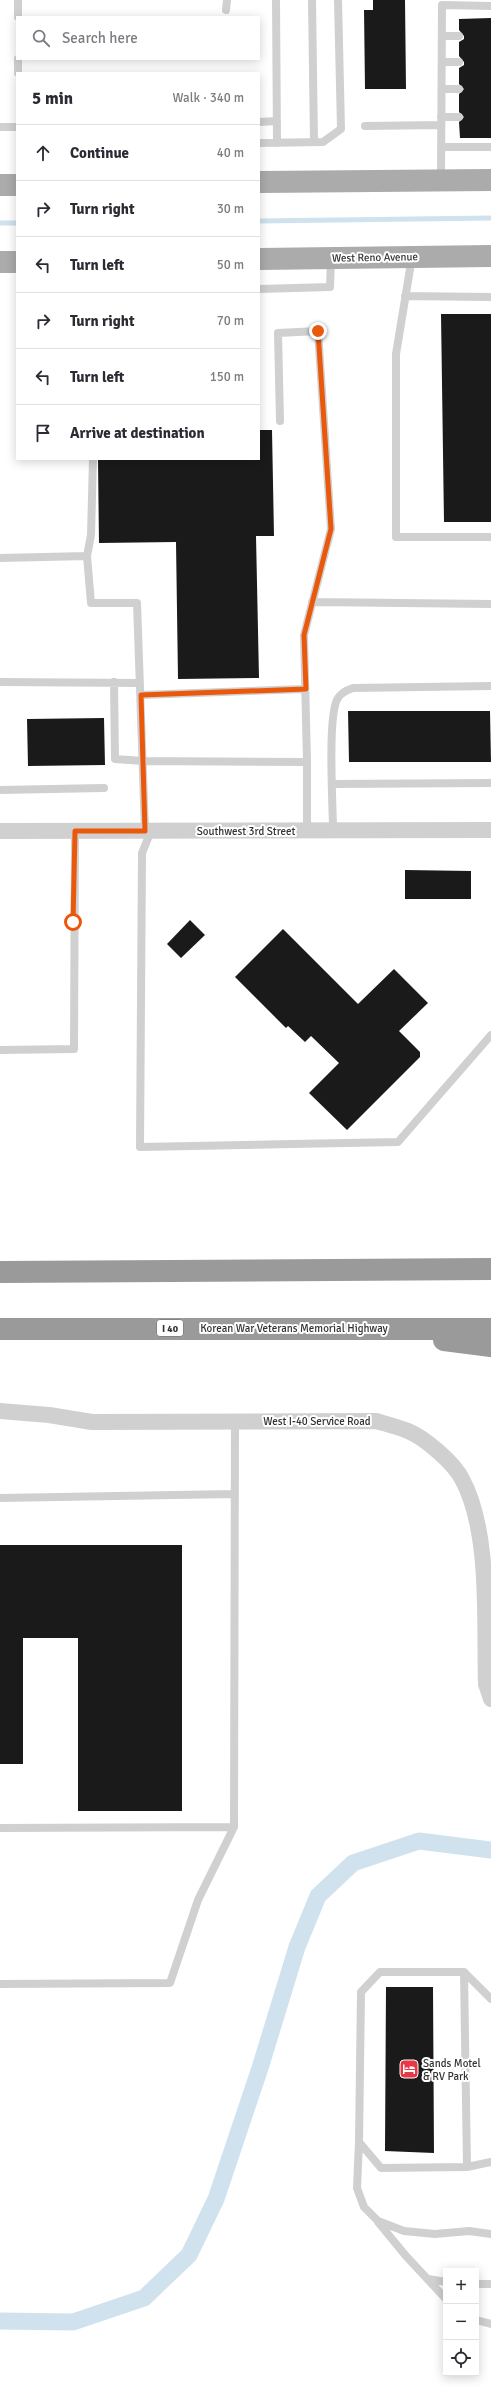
<!DOCTYPE html>
<html lang="en">
<head>
<meta charset="utf-8">
<style>
  :root { --surface:#fff; --page:#f7f7f7; --text:#2b2b33; --muted:#7c7c81; --line:#e1e1e2 }
  body { margin:0; font-family:Signika,sans-serif; background:var(--page); color:var(--text) }
  .controls { position:absolute; right:12px; bottom:12px; display:grid; overflow:hidden; border-radius:0px; box-shadow:0 2px 10px #0003 }
  .controls button { width:36px; height:36px; display:grid; place-items:center; padding:0; border:0; border-bottom:1px solid var(--line); background:var(--surface); color:var(--text); font:20px sans-serif }
  .stop { position:absolute; width:12px; height:12px; margin:-9px; border:3px solid #ea580c; border-radius:50%; background:#fff }
  .stop.end { background:#ea580c; border-color:#fff; box-shadow:0 1px 4px #0008 }
  .list { margin:0; padding:0; list-style:none }
  h2 { display:flex; justify-content:space-between; align-items:center; height:52px; margin:0; padding:0 16px; font-size:17px }
  h2 small { font-size:13px; font-weight:400; color:var(--muted) }
  .list li { display:grid; grid-template-columns:26px 1fr auto; gap:12px; align-items:center; box-sizing:border-box; height:56px; padding:0 16px; border-top:1px solid var(--line) }
  .list b { display:block; font-size:15px; white-space:nowrap }
  .list em { font-size:13px; font-style:normal; color:var(--muted) }
  .icon { flex:none; width:22px; height:22px; fill:none; stroke:currentColor; stroke-width:2; stroke-linecap:round; stroke-linejoin:round }
  .map { position:relative; flex:none; width:491px; height:2388px; overflow:hidden }
  .search { position:absolute; background:var(--surface); box-shadow:0 2px 10px #0003; left:16px; top:16px; width:244px; height:44px; display:flex; align-items:center; gap:10px; box-sizing:border-box; padding:0 14px; border-radius:0px; color:var(--muted); font-size:15px }
  .panel { position:absolute; background:var(--surface); box-shadow:0 2px 10px #0003; left:16px; top:72px; width:244px; height:388px; border-radius:0px }
  .map>svg:first-child { display:block }
</style>
</head>
<body>
<div class="map">
<svg width="491" height="2388" viewBox="0 0 491 2388">
  <rect width="100%" height="100%" fill="#fff"/>
  <g fill="none" stroke-linecap="round" stroke-linejoin="round">
    <path stroke="#cfe2ee" stroke-width="5" d="M259,221L491,218
      M0,223H17"/>
    <path stroke="#cfe2ee" stroke-width="17" d="M0,2321L73,2322L144,2298L189,2255L216,2199L260,2068L297,1947L318,1896L353,1863L419,1841L491,1850"/>
  </g>
  <path fill="#1a1a1a" d="M373,0H405L406,89H365L364,10H373Z
    M491,18V138H460L459,122L464,117L459,112V94L464,89L459,84V68L464,65V62L459,56V42L464,39V36L459,30V19Z
    M441,314H491V522H444Z
    M259,430H272L274,536H256L259,678L178,679L176,542L99,543L98,459H259Z
    M348,711H490L491,762H349Z
    M104,718L105,765L28,766L27,719Z
    M405,870L471,871V899H405Z
    M190,920L205,935L181,958L167,944Z
    M283,929L358,1004L394,969L428,1003L399,1031L420,1052V1057L347,1130L309,1093L339,1063L311,1036L305,1042L288,1026L286,1028L235,977Z
    M0,1545H182V1811H78V1638H23V1764H0Z
    M386,1987H433L434,2153L385,2151Z"/>
  <g fill="none" stroke-linecap="round" stroke-linejoin="round">
    <path stroke="#d0d0d0" stroke-width="8" d="M18,0V17
      M276,0L277,143
      M312,0L314,142
      M226,10L227,0
      M443,36H459
      M18,59V73
      M442,62H459
      M442,89H459
      M441,117H459
      M259,122L277,121
      M365,126L441,125
      M0,127H17
      M259,143L323,142L341,129L338,0
      M441,147H491
      M441,180L442,5L491,6
      M412,257L396,354V537H491
      M259,289L330,287L331,259
      M405,296L491,297
      M87,556L91,535L93,459
      M0,558L87,556L91,603H137L145,831
      M312,602L491,604
      M0,682L140,683
      M114,682L115,759L143,761L307,762L304,635L331,529L318,331L278,333L280,421
      M141,695L305,689
      M333,784L491,783
      M0,790L104,788
      M307,830V762
      M333,830C333,806 327,714 338,698C341,693 347,690 353,688L491,686
      M151,831L142,853L140,1147L398,1142L491,1035
      M0,1050L74,1049L75,831
      M0,1498L233,1494
      M0,1828L234,1827L235,1422
      M464,1972L467,2167
      M0,1984L170,1983L198,1900L234,1827
      M491,1999L464,1972H380L361,1992L359,2142L381,2168L467,2167L491,2162
      M359,2142L357,2188L364,2207L378,2221L404,2231L435,2234L469,2231L491,2234
      M378,2222L406,2256L446,2299
      M428,2279L446,2282
      M476,2284H491
      M476,2320L491,2324"/>
    <path stroke="#d0d0d0" stroke-width="16" d="M0,831L491,830
      M0,1411L49,1415L92,1422L376,1421C386,1424 398,1427 408,1431C425,1438 454,1463 462,1479C491,1532 484,1624 486,1684L491,1699"/>
    <path stroke="#ababab" stroke-width="22" d="M259,182L491,180
      M0,185H17
      M259,259L491,256
      M0,262H17"/>
    <path stroke="#9a9a9a" stroke-width="22" d="M0,1272L491,1269
      M0,1329H491
      M444,1340L491,1346"/>
  </g>
  <g fill="none" stroke-linecap="round" stroke-linejoin="round">
    <path stroke="#ea580c" stroke-width="5" d="M73,922L75,831H145L141,695L306,689L304,635L331,529L318,331"/>
  </g>
  <defs>
    <symbol id="hotel-square" viewBox="-11 -11 22 22"><rect x="-9" y="-9" width="18" height="18" rx="4" fill="#e63946" stroke="#fff"/><path d="M-6-4.5h1.5V1H6V5H4.5V3h-9V5H-6ZM-4 0a1.8 1.8 0 1 1 3.6 0ZM.5 0V-2.5h3Q6-2.5 6 0Z" fill="#fff"/></symbol>
  </defs>
  <g fill-rule="evenodd">
    <use href="#hotel-square" x="398" y="2058" width="22" height="22"/>
  </g>
  <g text-anchor="middle" stroke-width="4" stroke-linejoin="round" paint-order="stroke">
    <rect fill="#fff" stroke="#707070" stroke-width="1" x="157" y="1320" width="26" height="16" rx="3"/>
    <g font-size="10" font-weight="bold" fill="#333">
      <text x="170" y="1332">I 40</text>
    </g>
    <g font-size="11" fill="#333" stroke="#fff">
      <text transform="translate(375 257) rotate(-1)" y="4">West Reno Avenue</text>
      <text x="246" y="835">Southwest 3rd Street</text>
      <text x="294" y="1332">Korean War Veterans Memorial Highway</text>
      <text x="317" y="1425">West I-40 Service Road</text>
    </g>
    <g font-size="11" fill="#333" stroke="#fff" text-anchor="start">
      <text x="423" y="2067">Sands Motel<tspan x="423" dy="13">&amp; RV Park</tspan></text>
    </g>
  </g>
</svg>
<div class="controls">
<button>+</button>
<button>−</button>
<button><svg class="icon" aria-label="locate" viewBox="0 0 24 24"><circle cx="12" cy="12" r="6"/><path d="M12 2v4M12 18v4M2 12h4M18 12h4"/></svg></button>
</div>
<div class="stop" style="left:73px;top:922px"></div>
<div class="stop end" style="left:318px;top:331px"></div>
<div class="search"><svg class="icon" aria-label="search" viewBox="0 0 24 24"><circle cx="10" cy="10" r="6"/><path d="M15 15l6 6"/></svg>Search here</div>
<section class="panel">
<h2>5 min<small>Walk · 340 m</small></h2>
<ul class="list">
<li><svg class="icon" aria-label="ahead" viewBox="0 0 24 24"><path d="M12 20V5M6 11l6-6 6 6"/></svg><div><b>Continue</b></div><em>40 m</em></li>
<li><svg class="icon" aria-label="right" viewBox="0 0 24 24"><path d="M7 20v-9h11M14 6l5 5-5 5"/></svg><div><b>Turn right</b></div><em>30 m</em></li>
<li><svg class="icon" aria-label="left" viewBox="0 0 24 24"><path d="M17 20v-9H6M10 6l-5 5 5 5"/></svg><div><b>Turn left</b></div><em>50 m</em></li>
<li><svg class="icon" aria-label="right" viewBox="0 0 24 24"><path d="M7 20v-9h11M14 6l5 5-5 5"/></svg><div><b>Turn right</b></div><em>70 m</em></li>
<li><svg class="icon" aria-label="left" viewBox="0 0 24 24"><path d="M17 20v-9H6M10 6l-5 5 5 5"/></svg><div><b>Turn left</b></div><em>150 m</em></li>
<li><svg class="icon" aria-label="arrive" viewBox="0 0 24 24"><path d="M6 21V4h12l-3 4 3 4H6"/></svg><div><b>Arrive at destination</b></div></li>
</ul>
</section>
</div>
</body>
</html>
